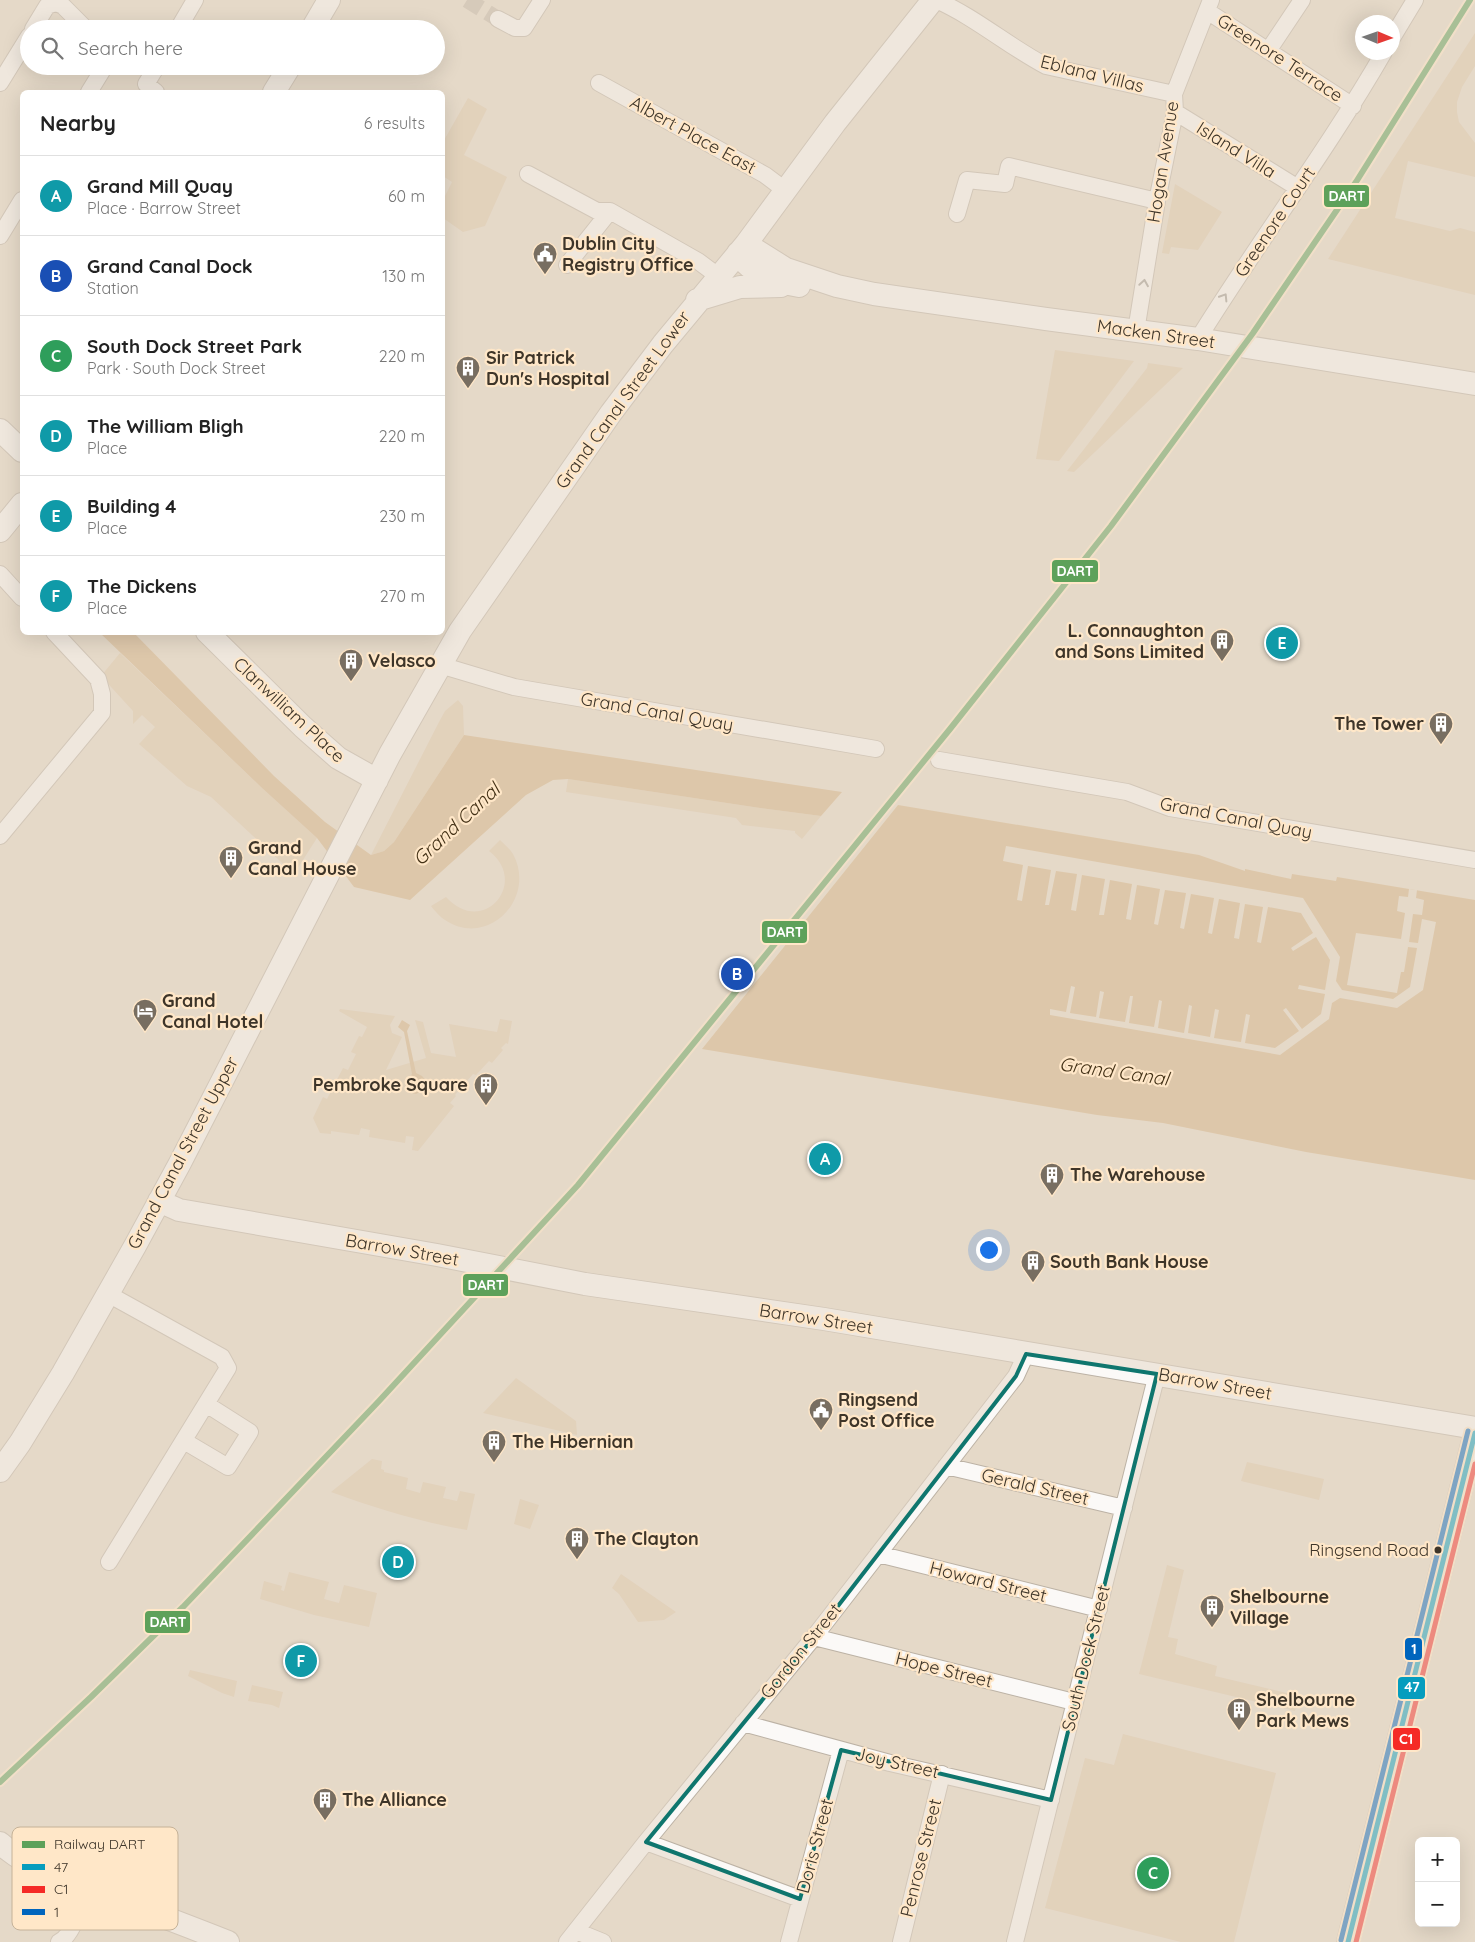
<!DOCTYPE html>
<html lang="en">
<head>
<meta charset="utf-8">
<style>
  :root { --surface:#fff; --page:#f2f2f2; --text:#222; --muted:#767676; --line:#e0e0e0; --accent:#786e61 }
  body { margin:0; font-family:Quicksand,sans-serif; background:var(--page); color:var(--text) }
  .controls { position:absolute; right:15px; bottom:15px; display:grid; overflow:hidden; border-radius:8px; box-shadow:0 5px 20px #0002 }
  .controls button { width:45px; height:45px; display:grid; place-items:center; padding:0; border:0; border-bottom:1px solid var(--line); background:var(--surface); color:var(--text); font:25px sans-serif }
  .compass { position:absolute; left:1355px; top:15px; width:45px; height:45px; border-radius:50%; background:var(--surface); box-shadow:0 5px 20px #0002; rotate:92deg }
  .you { position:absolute; left:988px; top:1249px; width:18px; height:18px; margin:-12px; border:4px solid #fff; border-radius:50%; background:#1a73e8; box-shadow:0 0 0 8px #1a73e833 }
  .badge { display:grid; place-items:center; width:32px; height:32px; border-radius:50%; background:var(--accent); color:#fff; font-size:16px; font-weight:700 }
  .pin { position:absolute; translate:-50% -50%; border:2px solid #fff; box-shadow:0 1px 5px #0006 }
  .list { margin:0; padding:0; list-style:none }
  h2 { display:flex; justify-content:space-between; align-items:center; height:65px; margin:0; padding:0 20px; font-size:21px }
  h2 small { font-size:16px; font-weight:400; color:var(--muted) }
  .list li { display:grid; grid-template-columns:32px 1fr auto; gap:15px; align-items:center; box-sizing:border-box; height:80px; padding:0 20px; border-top:1px solid var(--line) }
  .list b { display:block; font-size:19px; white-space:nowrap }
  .list p { margin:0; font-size:16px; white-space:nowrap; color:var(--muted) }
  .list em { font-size:16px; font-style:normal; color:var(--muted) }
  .icon { flex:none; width:28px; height:28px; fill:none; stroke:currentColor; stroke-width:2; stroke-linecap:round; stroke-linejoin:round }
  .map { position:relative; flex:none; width:1475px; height:1942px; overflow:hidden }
  .search { position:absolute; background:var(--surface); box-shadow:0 5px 20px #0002; left:20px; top:20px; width:425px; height:55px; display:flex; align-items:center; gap:12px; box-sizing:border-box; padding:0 18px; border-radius:28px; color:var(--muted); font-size:19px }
  .panel { position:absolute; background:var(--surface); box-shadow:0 5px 20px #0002; left:20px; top:90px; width:425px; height:545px; border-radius:8px }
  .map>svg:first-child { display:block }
</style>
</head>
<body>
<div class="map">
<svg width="1475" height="1942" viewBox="0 0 1475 1942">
  <rect width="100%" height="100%" fill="#e5d9c8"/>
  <path fill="#ddc9ac" d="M1475,33V66L1462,87L1457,102V112L1459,122L1475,143V177L1408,161L1395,218L1450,231L1460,228L1475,232V295L1328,259Z
    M468,98L487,109L464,155L507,177L485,226L463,232L443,218V200L452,182L443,176V142Z
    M1175,184L1222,212L1198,250L1171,247L1169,254L1162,253Z
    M1055,350L1134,361L1059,461L1036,459Z
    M1148,363L1183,368L1074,472L1067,471L1147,368Z
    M120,653L262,788L317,838L294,874L211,797L187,786L139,744L155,727L142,715L133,724V711L101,676Z
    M458,700L463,706L464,735L394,842L384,851L371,855L439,722L445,711Z
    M568,779L760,808L821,816L802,839L795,833V831L742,825L736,818L566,792Z
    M500,840C504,844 510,849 513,854C537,898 488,949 445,920C440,917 435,911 431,906L446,897C483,938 530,882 489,851Z
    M340,1009L395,1016L390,1025L392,1033L402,1037L386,1070L426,1058L415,1020L423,1022L431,1053L456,1057L449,1024L497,1032L500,1019L512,1021L508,1044L506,1043L501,1048L503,1050L492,1063L489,1061L476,1075L473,1074L455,1095L456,1096L450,1103L454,1106L418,1151L412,1150L414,1137L406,1136L405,1143L369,1137L370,1130L361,1128L359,1135L331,1131V1134L320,1133L313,1118L323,1097L327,1099L343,1068L348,1070L356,1054L351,1052L359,1036L362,1037L367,1027L339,1011Z
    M516,1378L576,1421L577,1435L483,1413Z
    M372,1459L382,1461L381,1469L384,1470V1472L408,1478L406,1489L420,1493L423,1482L446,1487L443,1498L457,1501L460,1491L475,1494L467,1530C420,1522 375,1508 331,1492Z
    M1247,1462L1324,1479L1319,1500L1241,1481Z
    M520,1499L539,1505L530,1529L514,1524Z
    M1167,1565L1184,1570L1168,1637L1178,1639L1175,1654L1217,1666L1215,1676L1299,1696L1295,1711L1139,1674Z
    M289,1572L329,1582L324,1599L339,1603L344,1585L377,1593L369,1627L314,1615L260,1599L264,1581L282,1586L281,1590L284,1591Z
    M621,1574L676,1612L664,1620L638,1622L619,1594L612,1588Z
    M190,1670L237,1681L234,1697L222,1693L188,1676Z
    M252,1685L283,1692L279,1708L272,1705L248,1701Z
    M1123,1734L1276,1773L1234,1942H1181L1045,1908L1085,1758L1114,1765Z"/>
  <path fill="#d3b285" d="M100,633H134L274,776L325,822L371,855L384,851L394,842L464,735L842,792L821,816L760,808L568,779L553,780L526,795L410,900L354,887L317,838L262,788Z
    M898,805L1199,855L1245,871V869L1291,879L1292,874L1336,881L1337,877L1475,900V1180L1306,1152L1163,1123L1097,1115L702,1049Z
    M402,1020L410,1025L407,1031L416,1073L422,1076L426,1081L425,1089L416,1094C409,1093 405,1088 406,1081L412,1074L404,1032L398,1027Z"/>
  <path fill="#e5d9c8" d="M1006,846L1303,898L1340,957L1336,981L1342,990L1393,999L1410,987L1417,948L1408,947L1404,972H1401L1397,993L1347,985L1356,933L1401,939L1405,913L1397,911L1399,896L1408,897L1409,889L1417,890L1416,898L1424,900L1422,915L1413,914L1409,942L1418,943L1422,919L1436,922L1423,990L1397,1008L1340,998L1332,1003L1329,1019L1280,1055L1050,1015V1009L1066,1012L1071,986L1075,987L1070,1013L1096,1017L1100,991L1104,992L1099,1018L1125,1022L1130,996H1133L1129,1023L1154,1027L1159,1000L1162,1001L1158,1028L1184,1033L1189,1005L1192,1006L1188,1033L1210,1037L1215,1009L1219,1010L1214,1038L1241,1042L1246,1014L1250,1015L1245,1043L1275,1048L1299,1031L1283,1010L1286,1008L1302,1029L1321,1014L1325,994L1298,989L1299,985L1325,990L1330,960L1316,937L1293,951L1291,948L1313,933L1301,913L1268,907L1261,943L1257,942L1263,907L1245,904L1239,939L1234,938L1240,903L1219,899L1212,934L1208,933L1214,898L1191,894L1184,929L1180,928L1186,893L1165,890L1158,925L1154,924L1160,889L1137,885L1131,920L1126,919L1132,884L1110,880L1104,915H1099L1105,879L1082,875L1076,911L1071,910L1077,874L1056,871L1049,905H1045L1051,870L1028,866L1022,901L1017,900L1023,865L1003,861Z"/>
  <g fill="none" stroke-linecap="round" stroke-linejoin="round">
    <path stroke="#c4b8a8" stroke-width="16" stroke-dasharray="16 8" stroke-linecap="butt" d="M467,0L498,19"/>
    <defs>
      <path id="street" d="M936,0C975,17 1008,46 1046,66L1174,94
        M1207,11L1353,106
        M498,19L515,28H524L542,0
        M33,29L47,6L56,3L63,6L86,29
        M178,29L195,0
        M1392,38L1415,0
        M1268,51L1302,0
        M0,83L29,36
        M599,83L765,175L785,190
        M89,92L105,66
        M156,92L146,84L157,66
        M1175,112L1298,188
        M528,174L597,211H610L698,261L718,276
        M957,214L967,180L1005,184L1009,166L1157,201
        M0,236L22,200
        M567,265L610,211
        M1136,331L1157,201L1175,112L1174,94L1211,0
        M1198,339C1258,242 1327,151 1384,52
        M0,574L22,598
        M440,665L514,687L876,749
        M939,760L1127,792L1170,808L1475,860
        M0,836L102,713V694L98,679L54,632
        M108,1294L222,1357L228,1368L109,1562
        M184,1441L228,1467L250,1432L206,1404
        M946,1466L1124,1508
        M878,1554L1099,1609
        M814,1637L1074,1702
        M743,1723L890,1763L1051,1800
        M646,1842L800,1899
        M576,1931L603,1942
        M59,1942C74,1935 81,1903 86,1888
        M567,1942L646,1842L814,1637L1016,1376L1026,1354
        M789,1942L841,1750
        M901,1942L942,1774
        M1015,1942L1157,1374"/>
      <path id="secondary" d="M312,29L329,0
        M274,92L290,66
        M746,244L786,269L837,286L874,294L1046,319L1198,339L1475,384
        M738,253C749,274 776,282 799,286
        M697,300L740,287L781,286
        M0,430L22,451
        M0,531L22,504
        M207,632L303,727L338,758L377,780
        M159,1201L179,1210L437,1255L585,1284L824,1319L1475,1428
        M0,1471L20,1443L63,1373L135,1246L180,1163L390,754L460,631L611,413L663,344L746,244L835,123L933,0
        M0,1843C28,1869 71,1882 106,1895C147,1911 188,1926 228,1942
        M1348,1942L1475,1433"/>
    </defs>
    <use href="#street" stroke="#bcb2a5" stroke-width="18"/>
    <use href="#secondary" stroke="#bcb2a5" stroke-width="24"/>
    <use href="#street" stroke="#fbf9f7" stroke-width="16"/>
    <use href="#secondary" stroke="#fbf9f7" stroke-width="22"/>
    <defs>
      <path id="bus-1" d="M1348,1942L1475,1433"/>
      <path id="bus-2" d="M1356,1942L1475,1464"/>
      <path id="bus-3" d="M1341,1940L1468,1431"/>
    </defs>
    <use href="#bus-1" stroke="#ffe7c8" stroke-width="9"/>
    <use href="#bus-2" stroke="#ffe7c8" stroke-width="9"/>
    <use href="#bus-3" stroke="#ffe7c8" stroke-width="9"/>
    <use href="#bus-1" stroke="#069dbe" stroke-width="5"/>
    <use href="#bus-2" stroke="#f52a26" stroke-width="5"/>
    <use href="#bus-3" stroke="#0065bd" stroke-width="5"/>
    <defs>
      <path id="rail-1" d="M0,1782L91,1697L183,1607L379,1401L578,1185L950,729L1111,526L1253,333L1356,182L1470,0"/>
    </defs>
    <use href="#rail-1" stroke="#ffe7c8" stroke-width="10"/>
    <use href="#rail-1" stroke="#5ea15a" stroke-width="6"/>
  </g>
  <defs><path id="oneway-chevron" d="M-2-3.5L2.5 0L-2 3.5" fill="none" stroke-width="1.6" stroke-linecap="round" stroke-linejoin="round" transform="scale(1.25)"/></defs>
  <g stroke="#9c9790">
    <use href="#oneway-chevron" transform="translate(1144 283) rotate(-81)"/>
    <use href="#oneway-chevron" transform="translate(1224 297) rotate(-58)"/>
  </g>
  <path d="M0 0H1475V1942H0ZM1026,1354L1157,1374L1051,1800L841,1750L800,1899L646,1842L814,1637L1016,1376Z" fill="#e5d9c8" fill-opacity=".55" fill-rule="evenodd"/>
  <path fill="none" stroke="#0f766e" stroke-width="4" stroke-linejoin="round" d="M1026,1354L1157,1374L1051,1800L841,1750L800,1899L646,1842L814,1637L1016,1376Z"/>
  <defs>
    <symbol id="civic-pin" viewBox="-11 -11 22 30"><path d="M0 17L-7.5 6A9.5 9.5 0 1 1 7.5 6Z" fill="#786e61" stroke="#ffe7c8"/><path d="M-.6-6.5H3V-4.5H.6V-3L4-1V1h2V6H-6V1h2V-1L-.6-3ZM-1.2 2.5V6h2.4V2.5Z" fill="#fff"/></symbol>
    <symbol id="building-pin" viewBox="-11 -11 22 30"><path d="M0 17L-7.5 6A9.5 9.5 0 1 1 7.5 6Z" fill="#786e61" stroke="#ffe7c8"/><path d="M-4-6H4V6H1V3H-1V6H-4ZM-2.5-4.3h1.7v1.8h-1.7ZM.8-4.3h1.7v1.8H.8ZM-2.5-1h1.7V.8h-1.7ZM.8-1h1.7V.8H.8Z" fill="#fff"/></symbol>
    <symbol id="hotel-pin" viewBox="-11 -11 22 30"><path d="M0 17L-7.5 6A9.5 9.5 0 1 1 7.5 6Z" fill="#786e61" stroke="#ffe7c8"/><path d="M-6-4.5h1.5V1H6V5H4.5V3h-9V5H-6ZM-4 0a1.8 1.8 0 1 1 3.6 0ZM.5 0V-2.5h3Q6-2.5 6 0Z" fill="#fff"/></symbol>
  </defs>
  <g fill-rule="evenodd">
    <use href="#civic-pin" x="531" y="240" width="28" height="38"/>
    <use href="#building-pin" x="454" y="354" width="28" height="38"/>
    <use href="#building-pin" x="1208" y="627" width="28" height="38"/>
    <use href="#building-pin" x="337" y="647" width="28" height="38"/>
    <use href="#building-pin" x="1427" y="710" width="28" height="38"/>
    <use href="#building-pin" x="217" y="844" width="28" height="38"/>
    <use href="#hotel-pin" x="131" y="997" width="28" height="38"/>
    <use href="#building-pin" x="472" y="1071" width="28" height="38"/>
    <use href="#building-pin" x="1038" y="1161" width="28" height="38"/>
    <use href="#building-pin" x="1019" y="1248" width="28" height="38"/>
    <use href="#civic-pin" x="807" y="1396" width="28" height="38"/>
    <use href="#building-pin" x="480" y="1428" width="28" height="38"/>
    <use href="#building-pin" x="563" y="1525" width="28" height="38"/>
    <use href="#building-pin" x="1198" y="1593" width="28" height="38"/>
    <use href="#building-pin" x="1225" y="1696" width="28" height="38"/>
    <use href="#building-pin" x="311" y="1786" width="28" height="38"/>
  </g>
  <circle fill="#3e3529" stroke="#ffe7c8" stroke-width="2" cx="1438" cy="1550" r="4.5"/>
  <g text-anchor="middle" stroke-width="4.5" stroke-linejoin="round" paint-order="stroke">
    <g font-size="17" fill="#3e3529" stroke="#ffe7c8" text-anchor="end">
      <text x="1429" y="1556">Ringsend Road</text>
    </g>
    <g font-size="18" fill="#3e3529" stroke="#ffe7c8">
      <text transform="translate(1280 58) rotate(33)" y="6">Greenore Terrace</text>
      <text transform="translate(1092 74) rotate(14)" y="6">Eblana Villas</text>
      <text transform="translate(693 135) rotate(29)" y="6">Albert Place East</text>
      <text transform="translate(1236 150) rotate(32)" y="6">Island Villa</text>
      <text transform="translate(1163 162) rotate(-81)" y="6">Hogan Avenue</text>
      <text transform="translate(1275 222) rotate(-56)" y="6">Greenore Court</text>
      <text transform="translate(1156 334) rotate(8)" y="6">Macken Street</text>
      <text transform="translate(623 400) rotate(-54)" y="6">Grand Canal Street Lower</text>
      <text transform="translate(289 710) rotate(43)" y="6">Clanwilliam Place</text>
      <text transform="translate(657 712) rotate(10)" y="6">Grand Canal Quay</text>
      <text transform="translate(1236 818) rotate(11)" y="6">Grand Canal Quay</text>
      <text transform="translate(183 1153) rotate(-62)" y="6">Grand Canal Street Upper</text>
      <text transform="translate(402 1250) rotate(10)" y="6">Barrow Street</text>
      <text transform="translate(816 1319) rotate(9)" y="6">Barrow Street</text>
      <text transform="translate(1215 1384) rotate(10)" y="6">Barrow Street</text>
      <text transform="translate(1035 1487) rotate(13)" y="6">Gerald Street</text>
      <text transform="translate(988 1582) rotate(14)" y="6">Howard Street</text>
      <text transform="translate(801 1651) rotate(-51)" y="6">Gordon Street</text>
      <text transform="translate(1086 1658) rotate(-76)" y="6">South Dock Street</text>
      <text transform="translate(944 1670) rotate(14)" y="6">Hope Street</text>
      <text transform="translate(897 1763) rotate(13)" y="6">Joy Street</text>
      <text transform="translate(815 1846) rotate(-75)" y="6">Doris Street</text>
      <text transform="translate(921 1858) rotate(-76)" y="6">Penrose Street</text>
    </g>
    <g font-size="18" font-weight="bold" fill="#3e3529" stroke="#ffe7c8" text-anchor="start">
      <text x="562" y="250">Dublin City<tspan x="562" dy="21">Registry Office</tspan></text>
      <text x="486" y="364">Sir Patrick<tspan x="486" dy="21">Dun's Hospital</tspan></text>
      <text x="1204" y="637" text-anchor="end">L. Connaughton<tspan x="1204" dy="21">and Sons Limited</tspan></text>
      <text x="368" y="667">Velasco</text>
      <text x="1424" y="730" text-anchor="end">The Tower</text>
      <text x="248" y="854">Grand<tspan x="248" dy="21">Canal House</tspan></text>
      <text x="162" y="1007">Grand<tspan x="162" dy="21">Canal Hotel</tspan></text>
      <text x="468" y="1091" text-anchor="end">Pembroke Square</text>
      <text x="1070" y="1181">The Warehouse</text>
      <text x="1050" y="1268">South Bank House</text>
      <text x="838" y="1406">Ringsend<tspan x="838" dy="21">Post Office</tspan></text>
      <text x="512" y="1448">The Hibernian</text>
      <text x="594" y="1545">The Clayton</text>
      <text x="1230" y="1603">Shelbourne<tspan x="1230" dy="21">Village</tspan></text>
      <text x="1256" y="1706">Shelbourne<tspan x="1256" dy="21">Park Mews</tspan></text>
      <text x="342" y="1806">The Alliance</text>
    </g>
    <g font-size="19" font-style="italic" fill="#433116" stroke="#ffe7c8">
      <text transform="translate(456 824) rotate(-43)" y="7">Grand Canal</text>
      <text transform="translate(1114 1071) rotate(8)" y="7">Grand Canal</text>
    </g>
  </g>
  <rect x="12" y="1827" width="166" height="103" rx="8" fill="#ffe7c8" stroke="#c5b298" stroke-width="1"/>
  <rect x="22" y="1841" width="23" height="7" fill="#5ea15a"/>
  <rect x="22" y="1864" width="23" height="6" fill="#069dbe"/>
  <rect x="22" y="1886" width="23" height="7" fill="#f52a26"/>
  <rect x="22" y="1909" width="23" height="6" fill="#0065bd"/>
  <g font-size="14" fill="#3e3529">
    <text x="54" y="1849">Railway DART</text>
    <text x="54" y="1872">47</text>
    <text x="54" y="1894">C1</text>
    <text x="54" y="1917">1</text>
  </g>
  <g stroke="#ffe7c8" stroke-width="2">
    <rect x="1323" y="184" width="47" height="24" rx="5" fill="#5ea15a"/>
    <rect x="1051" y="559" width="48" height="24" rx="5" fill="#5ea15a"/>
    <rect x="761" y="920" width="47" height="24" rx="5" fill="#5ea15a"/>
    <rect x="462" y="1273" width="47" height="24" rx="5" fill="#5ea15a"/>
    <rect x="144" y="1610" width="47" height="24" rx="5" fill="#5ea15a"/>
    <rect x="1404" y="1637" width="19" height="24" rx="5" fill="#0065bd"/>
    <rect x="1397" y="1676" width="29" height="24" rx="5" fill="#069dbe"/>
    <rect x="1392" y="1727" width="29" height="24" rx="5" fill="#f52a26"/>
  </g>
  <g font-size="14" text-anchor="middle" font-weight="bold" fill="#fff">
    <text x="1347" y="201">DART</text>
    <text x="1075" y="576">DART</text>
    <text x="785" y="937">DART</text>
    <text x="486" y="1290">DART</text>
    <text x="168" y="1627">DART</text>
    <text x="1414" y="1654">1</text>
    <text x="1412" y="1692">47</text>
    <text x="1406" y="1744">C1</text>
  </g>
</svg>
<div class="controls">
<button>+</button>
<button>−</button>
</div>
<svg class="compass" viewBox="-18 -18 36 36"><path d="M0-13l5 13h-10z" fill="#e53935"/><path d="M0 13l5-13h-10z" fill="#767676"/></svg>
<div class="you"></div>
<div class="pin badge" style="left:825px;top:1159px;background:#0f9aa8">A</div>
<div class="pin badge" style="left:737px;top:974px;background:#1a4fb4">B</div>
<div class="pin badge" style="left:1153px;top:1873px;background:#2e9e5b">C</div>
<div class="pin badge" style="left:398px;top:1562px;background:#0f9aa8">D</div>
<div class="pin badge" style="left:1282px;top:643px;background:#0f9aa8">E</div>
<div class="pin badge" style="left:301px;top:1661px;background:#0f9aa8">F</div>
<div class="search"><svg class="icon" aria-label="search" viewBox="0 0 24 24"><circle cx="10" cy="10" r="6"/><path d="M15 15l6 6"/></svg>Search here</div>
<section class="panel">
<h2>Nearby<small>6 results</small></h2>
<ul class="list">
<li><span class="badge" style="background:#0f9aa8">A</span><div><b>Grand Mill Quay</b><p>Place · Barrow Street</p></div><em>60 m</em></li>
<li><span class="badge" style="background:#1a4fb4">B</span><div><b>Grand Canal Dock</b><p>Station</p></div><em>130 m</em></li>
<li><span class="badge" style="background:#2e9e5b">C</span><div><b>South Dock Street Park</b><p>Park · South Dock Street</p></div><em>220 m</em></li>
<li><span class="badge" style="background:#0f9aa8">D</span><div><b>The William Bligh</b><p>Place</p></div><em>220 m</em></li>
<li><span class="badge" style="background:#0f9aa8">E</span><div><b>Building 4</b><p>Place</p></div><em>230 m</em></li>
<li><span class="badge" style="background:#0f9aa8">F</span><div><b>The Dickens</b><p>Place</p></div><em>270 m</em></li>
</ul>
</section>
</div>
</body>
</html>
